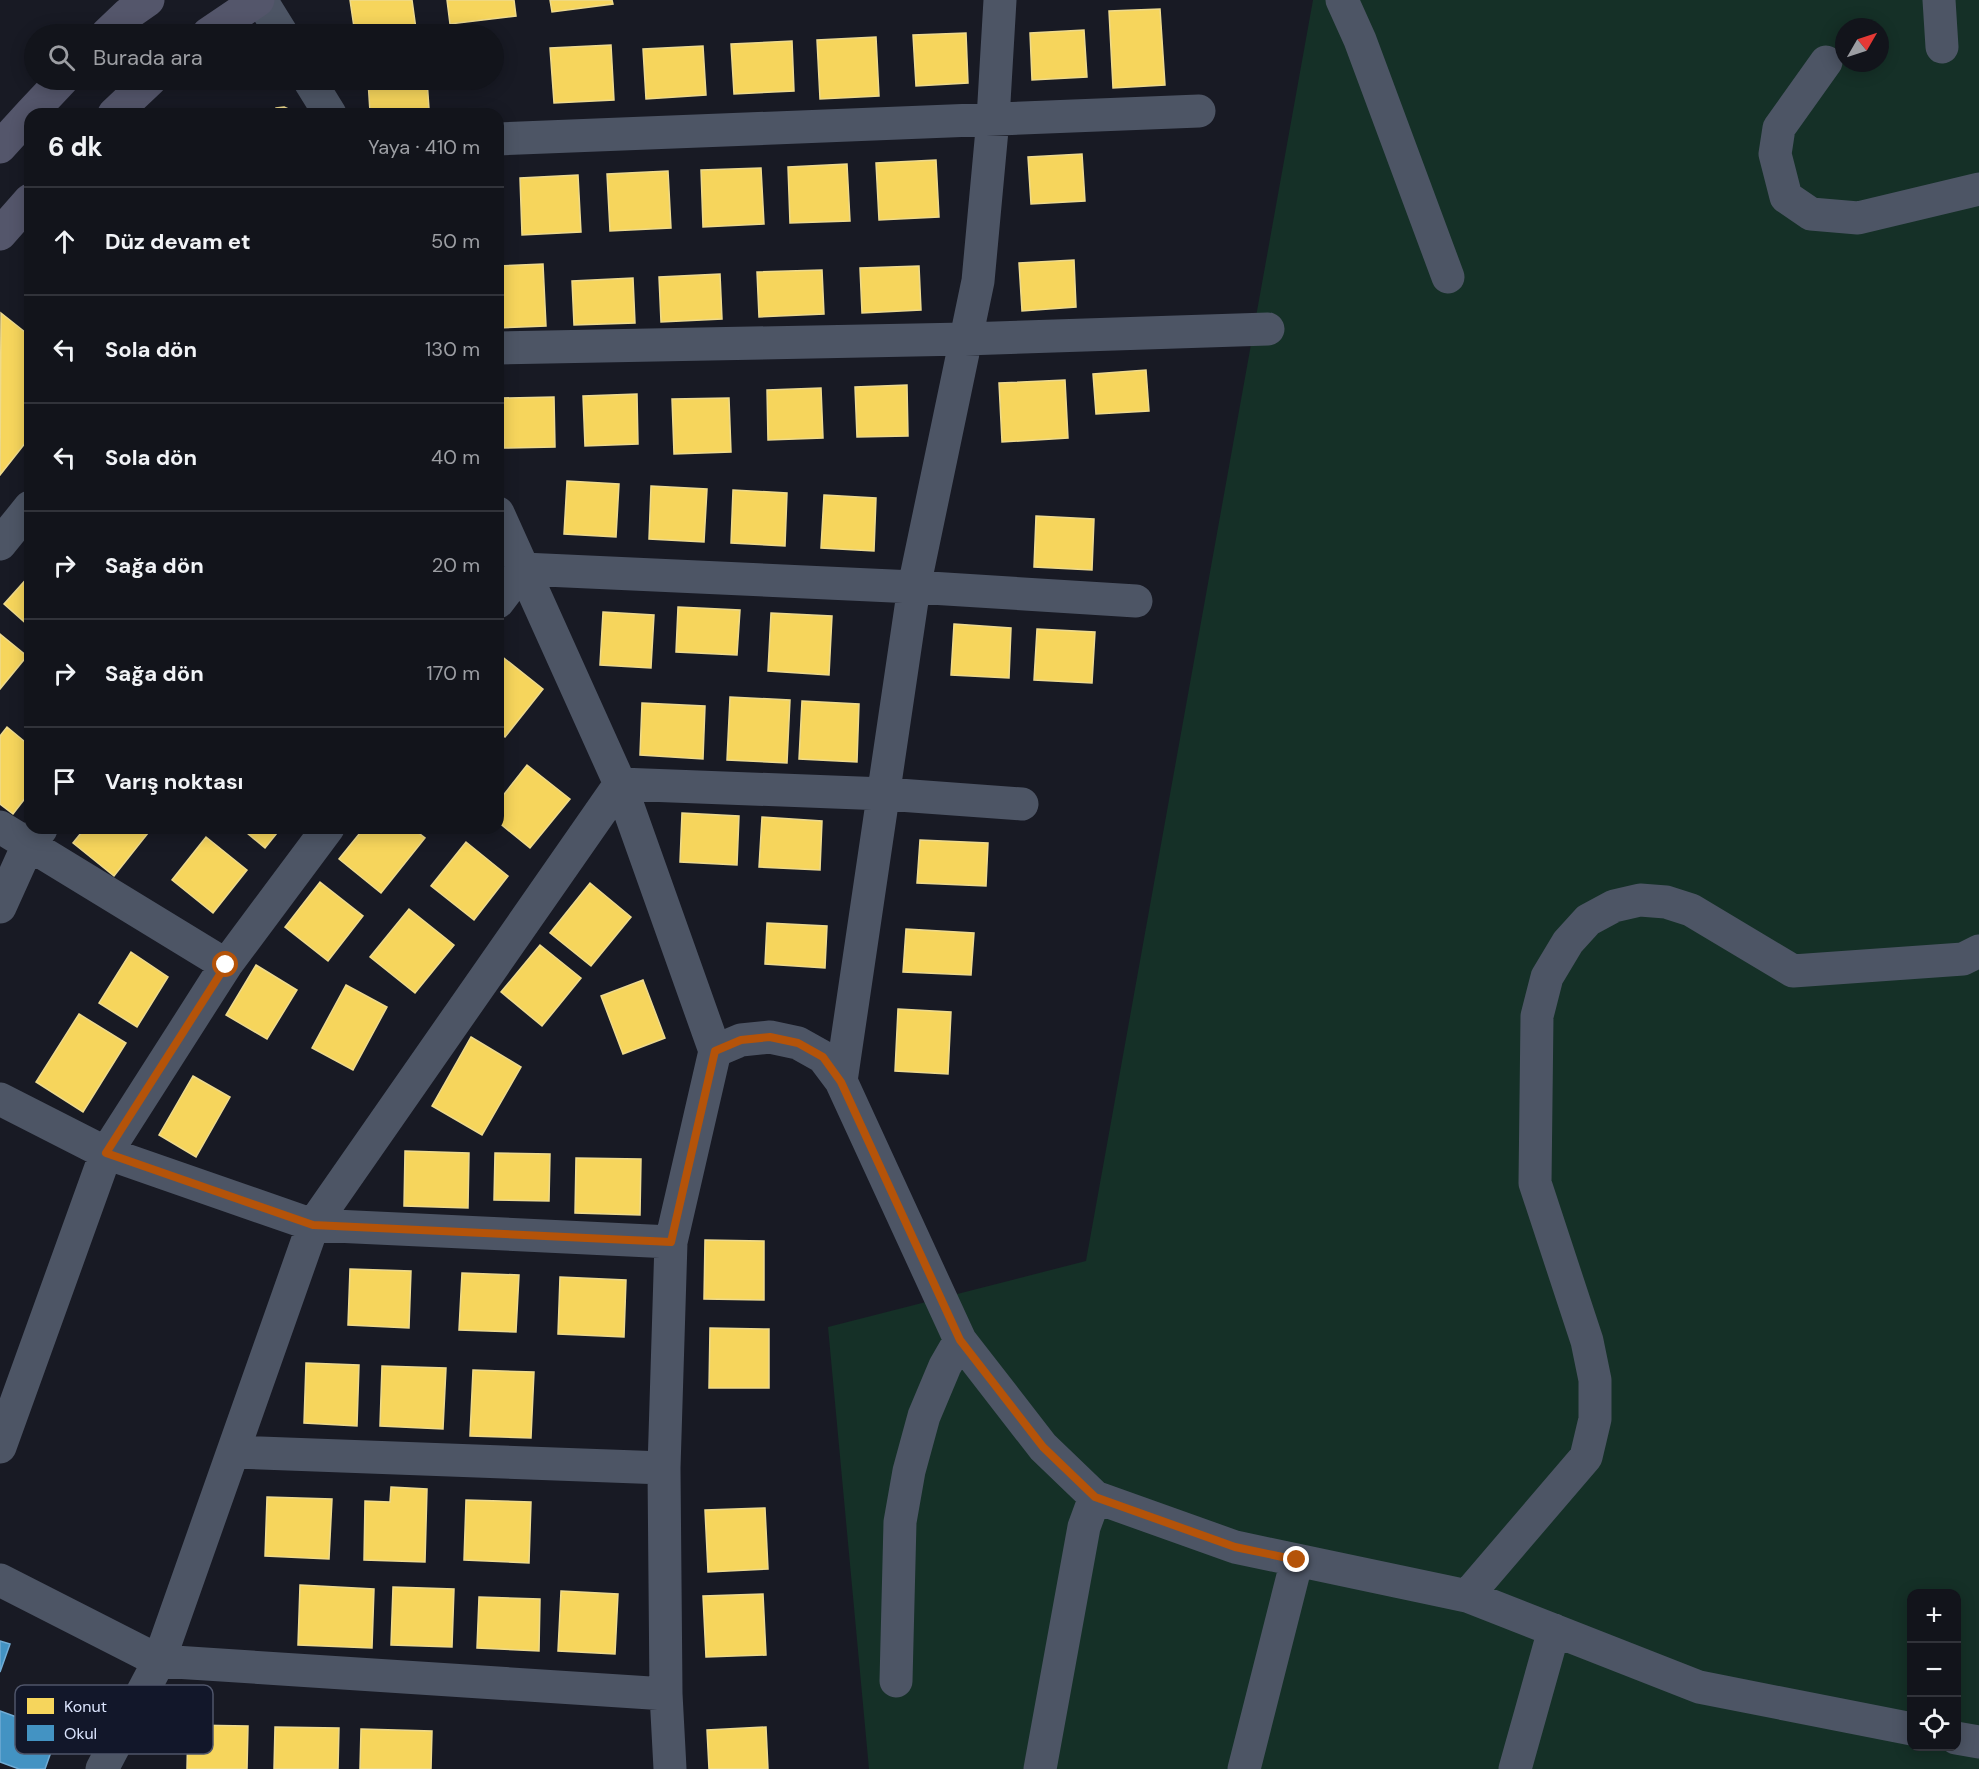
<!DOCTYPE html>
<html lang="tr">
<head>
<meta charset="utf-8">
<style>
  :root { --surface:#12141b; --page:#1b1d24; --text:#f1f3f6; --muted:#9c9ea3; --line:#31333a }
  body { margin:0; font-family:"DM Sans",sans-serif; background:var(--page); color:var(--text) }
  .controls { position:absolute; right:18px; bottom:18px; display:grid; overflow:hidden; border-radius:12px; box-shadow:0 3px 15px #0003 }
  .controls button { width:54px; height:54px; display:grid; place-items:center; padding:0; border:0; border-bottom:2px solid var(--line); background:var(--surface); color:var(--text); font:30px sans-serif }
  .compass { position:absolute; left:1835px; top:18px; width:54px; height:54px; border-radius:50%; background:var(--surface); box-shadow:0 3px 15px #0003; rotate:51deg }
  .stop { position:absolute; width:18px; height:18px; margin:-14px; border:4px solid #b45309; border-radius:50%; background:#fff }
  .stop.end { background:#b45309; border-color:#fff; box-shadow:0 2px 6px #0008 }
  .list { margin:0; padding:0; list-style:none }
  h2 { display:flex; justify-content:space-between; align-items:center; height:78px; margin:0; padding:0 24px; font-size:26px }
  h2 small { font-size:20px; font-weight:400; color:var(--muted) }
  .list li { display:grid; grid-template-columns:39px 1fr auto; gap:18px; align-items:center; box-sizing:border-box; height:108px; padding:0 24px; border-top:2px solid var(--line) }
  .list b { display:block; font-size:22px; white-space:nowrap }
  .list em { font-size:20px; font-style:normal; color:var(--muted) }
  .icon { flex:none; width:33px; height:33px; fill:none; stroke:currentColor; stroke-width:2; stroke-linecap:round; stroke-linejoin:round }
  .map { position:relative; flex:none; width:1979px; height:1769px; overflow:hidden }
  .search { position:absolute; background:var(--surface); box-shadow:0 3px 15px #0003; left:24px; top:24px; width:480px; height:66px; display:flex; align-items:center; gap:15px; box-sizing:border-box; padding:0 21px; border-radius:33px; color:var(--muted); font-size:22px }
  .panel { position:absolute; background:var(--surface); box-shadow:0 3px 15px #0003; left:24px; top:108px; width:480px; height:726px; border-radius:18px }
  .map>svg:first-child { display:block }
</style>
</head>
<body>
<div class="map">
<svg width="1979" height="1769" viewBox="0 0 1979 1769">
  <rect width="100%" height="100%" fill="#181a24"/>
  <path fill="#153027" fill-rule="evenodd" d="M1313,0H1979V1769H869L828,1327L1086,1261ZM1844,27H1880V63H1844ZM1912,1594H1956V1746H1912Z"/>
  <path fill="#f6d55c" stroke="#eeda8d" stroke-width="1.5" d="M350,0H412L416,29L355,34Z
    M447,0H514L516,16L450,24Z
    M550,0H612L613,4L552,12Z
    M1160,9L1165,85L1113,88L1109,11Z
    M1084,30L1087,77L1032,80L1030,33Z
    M966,33L968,83L916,86L913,35Z
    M876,37L879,96L820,99L817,40Z
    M792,41L794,91L734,94L731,44Z
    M611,45L614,100L554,103L550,48Z
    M703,46L706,95L646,99L643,49Z
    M368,80H427L429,109L370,112Z
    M284,107L291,110L294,114H269L276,108Z
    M1082,154L1085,201L1031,204L1028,157Z
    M936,160L939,217L879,220L876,163Z
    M847,164L850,221L790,223L788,167Z
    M761,168L764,224L703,227L701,170Z
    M668,171L671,228L610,231L607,174Z
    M578,175L581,232L522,235L520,178Z
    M1074,260L1076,307L1022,311L1019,263Z
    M543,264L546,326L498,328V266Z
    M919,266L921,310L862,313L860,268Z
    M822,270L824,314L759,317L757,272Z
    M720,274L722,319L661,322L659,277Z
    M633,278L635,323L574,325L572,281Z
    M1,313L30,336V437L0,475Z
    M1146,370L1149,411L1096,414L1093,374Z
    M1065,380L1068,438L1002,442L999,383Z
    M907,385L908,436L857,437L855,387Z
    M821,388L823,438L768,440L767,390Z
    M637,394L638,444L585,446L583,396Z
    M554,397L555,447L504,448L502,398Z
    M729,398L731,452L674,454L672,399Z
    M567,481L619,484L616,537L564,534Z
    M651,486L707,489L704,542L649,539Z
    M733,490L787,493L785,546L731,543Z
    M824,495L876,498L874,551L821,548Z
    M1036,516L1094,519L1092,570L1034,567Z
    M30,575V627L4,604Z
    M678,607L740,610L737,655L676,652Z
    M603,612L654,615L651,668L600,665Z
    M771,613L832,616L829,675L768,671Z
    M954,624L1011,628L1009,678L951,675Z
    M1037,629L1095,632L1092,683L1034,680Z
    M0,634L27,656L0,689Z
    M500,655L543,689L505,737L498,732V658Z
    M730,697L790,700L787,763L727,760Z
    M802,701L859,704L857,762L799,759Z
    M642,703L705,706L703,759L640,755Z
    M7,727L30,746V792L13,814L0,804V736Z
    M527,765L570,799L530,848L498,822V802Z
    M682,813L739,816L737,865L680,862Z
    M762,817L822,821L820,870L759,867Z
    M85,828H152L114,876L73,843Z
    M241,828H281L265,848Z
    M364,828H412L425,838L381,893L339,859Z
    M206,837L247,870L213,913L172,880Z
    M920,840L988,843L986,886L917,883Z
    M466,842L508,876L474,920L431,886Z
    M320,882L363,916L328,961L285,927Z
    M590,883L631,917L591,966L550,933Z
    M409,909L454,945L415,993L370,957Z
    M767,923L827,926L825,968L765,964Z
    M906,929L974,933L971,975L903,972Z
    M540,945L581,978L542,1026L501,992Z
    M131,952L168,977L137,1027L99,1003Z
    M256,965L297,990L267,1039L226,1015Z
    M643,980L665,1038L623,1054L601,996Z
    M346,985L387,1007L353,1070L312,1048Z
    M898,1009L951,1012L948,1074L895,1071Z
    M79,1014L126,1043L83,1112L36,1082Z
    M471,1037L521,1067L482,1135L432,1106Z
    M193,1076L230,1097L196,1157L159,1135Z
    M405,1151L469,1153L468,1208L404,1206Z
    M495,1153L550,1154L549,1201L494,1200Z
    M576,1158L641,1159L640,1215L575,1213Z
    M705,1240L764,1241V1300L704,1299Z
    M350,1269L411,1271L409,1328L348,1325Z
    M462,1273L519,1275L516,1332L459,1330Z
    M560,1277L626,1280L624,1337L558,1334Z
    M710,1328L769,1329V1388H709Z
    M306,1363L359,1365L357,1426L304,1423Z
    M382,1366L446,1368L443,1429L380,1426Z
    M473,1370L534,1372L531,1438L470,1436Z
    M391,1487L427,1489L425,1562L364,1560L365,1501L390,1502Z
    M267,1497L332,1499L329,1559L265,1556Z
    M466,1500L531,1502L529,1563L464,1560Z
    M765,1508L768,1569L708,1572L705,1510Z
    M300,1585L374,1589L372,1648L298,1645Z
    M393,1587L454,1589L452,1647L391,1645Z
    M561,1591L618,1594L615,1654L558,1651Z
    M763,1594L766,1655L706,1657L703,1596Z
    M479,1597L540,1599L539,1651L477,1648Z
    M188,1725L248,1726L247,1769H187Z
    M275,1727L339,1728L338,1769H274Z
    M766,1727L768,1769H709L707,1730Z
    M361,1729L432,1731L431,1769H360Z"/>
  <path fill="#4393c3" stroke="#71acd5" stroke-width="1.5" d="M0,1641L10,1644L0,1672Z
    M0,1711L58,1732L45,1769H19L0,1762Z"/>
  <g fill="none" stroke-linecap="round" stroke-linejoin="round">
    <path stroke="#4d5565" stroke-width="33" d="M261,0L282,34
      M1342,0L1360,40L1448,277
      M1939,0L1942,47
      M1826,62L1779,128L1775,154L1786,197L1811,214L1858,218L1979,189
      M309,80L330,114
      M498,139L1199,111
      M498,348L965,339L1268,329
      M498,513L620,784L715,1051L671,1242L664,1468L666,1694L670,1769
      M0,544L30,507
      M498,602L523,569L914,587L1136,601
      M620,784L885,794L1022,804
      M0,827L226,965L328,828
      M0,907L28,845L41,829
      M715,1051L741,1040L770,1037L798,1043L823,1057L841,1081L960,1340L1043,1447L1095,1497L1235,1547L1467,1596L1699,1687L1912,1729
      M841,1081L914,587L978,281L993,119L1000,0
      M0,1099L106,1153L313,1225L671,1242
      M0,1447L106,1153L226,965
      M234,1452L664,1468
      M0,1580L159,1661L666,1694
      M1467,1596L1586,1457L1595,1419V1380L1587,1341L1535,1183L1537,1016L1547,977L1568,942L1588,920L1614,906L1640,900L1666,902L1691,910L1793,971L1963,959L1979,951
      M896,1681L900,1522L909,1471L924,1416L945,1366L960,1340
      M1956,1738L1979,1742
      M102,1769L159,1661L313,1225L620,784
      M1040,1769L1084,1527L1095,1497
      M1244,1769L1297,1560
      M1515,1769L1554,1630"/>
    <path stroke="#54566b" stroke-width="33" d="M107,34L128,14L148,0
      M208,34L258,0
      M30,114L62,80
      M114,114L150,80
      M0,147L30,114
      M0,234L30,200"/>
  </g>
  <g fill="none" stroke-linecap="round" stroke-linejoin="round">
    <path stroke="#b45309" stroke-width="8" d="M226,965L106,1153L313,1225L671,1242L715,1051L741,1040L770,1037L798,1043L823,1057L841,1082L960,1340L1043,1447L1095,1497L1235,1547L1297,1560"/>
  </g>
  <rect x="15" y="1685" width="198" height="69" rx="9" fill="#12172a" stroke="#4f556a" stroke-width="1.5"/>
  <rect x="27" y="1698" width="27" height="16" fill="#f6d55c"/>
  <rect x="27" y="1725" width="27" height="16" fill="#4393c3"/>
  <g font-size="16" fill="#dce5fe">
    <text x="64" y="1712">Konut</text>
    <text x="64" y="1739">Okul</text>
  </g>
</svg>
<div class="controls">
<button>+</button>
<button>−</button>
<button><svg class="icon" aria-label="locate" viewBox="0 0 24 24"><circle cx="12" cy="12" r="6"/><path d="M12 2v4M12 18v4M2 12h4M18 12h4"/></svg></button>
</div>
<svg class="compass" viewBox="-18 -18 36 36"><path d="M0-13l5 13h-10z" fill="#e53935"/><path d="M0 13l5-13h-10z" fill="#9c9ea3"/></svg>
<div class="stop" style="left:226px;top:965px"></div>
<div class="stop end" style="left:1297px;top:1560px"></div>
<div class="search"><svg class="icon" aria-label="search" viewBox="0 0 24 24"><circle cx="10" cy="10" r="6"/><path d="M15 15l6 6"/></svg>Burada ara</div>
<section class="panel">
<h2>6 dk<small>Yaya · 410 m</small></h2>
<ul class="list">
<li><svg class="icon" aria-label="ahead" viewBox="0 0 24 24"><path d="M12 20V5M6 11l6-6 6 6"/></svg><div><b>Düz devam et</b></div><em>50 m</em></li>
<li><svg class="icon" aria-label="left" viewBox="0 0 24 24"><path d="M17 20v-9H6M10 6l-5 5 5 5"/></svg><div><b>Sola dön</b></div><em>130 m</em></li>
<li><svg class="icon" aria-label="left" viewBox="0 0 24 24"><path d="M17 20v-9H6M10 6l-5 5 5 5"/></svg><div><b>Sola dön</b></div><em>40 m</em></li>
<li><svg class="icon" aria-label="right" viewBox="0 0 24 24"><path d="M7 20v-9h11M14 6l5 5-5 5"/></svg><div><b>Sağa dön</b></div><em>20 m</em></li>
<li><svg class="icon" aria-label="right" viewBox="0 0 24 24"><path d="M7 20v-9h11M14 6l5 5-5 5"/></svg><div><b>Sağa dön</b></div><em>170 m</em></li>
<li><svg class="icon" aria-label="arrive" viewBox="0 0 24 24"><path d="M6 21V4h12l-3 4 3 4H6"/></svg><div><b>Varış noktası</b></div></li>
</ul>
</section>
</div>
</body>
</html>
